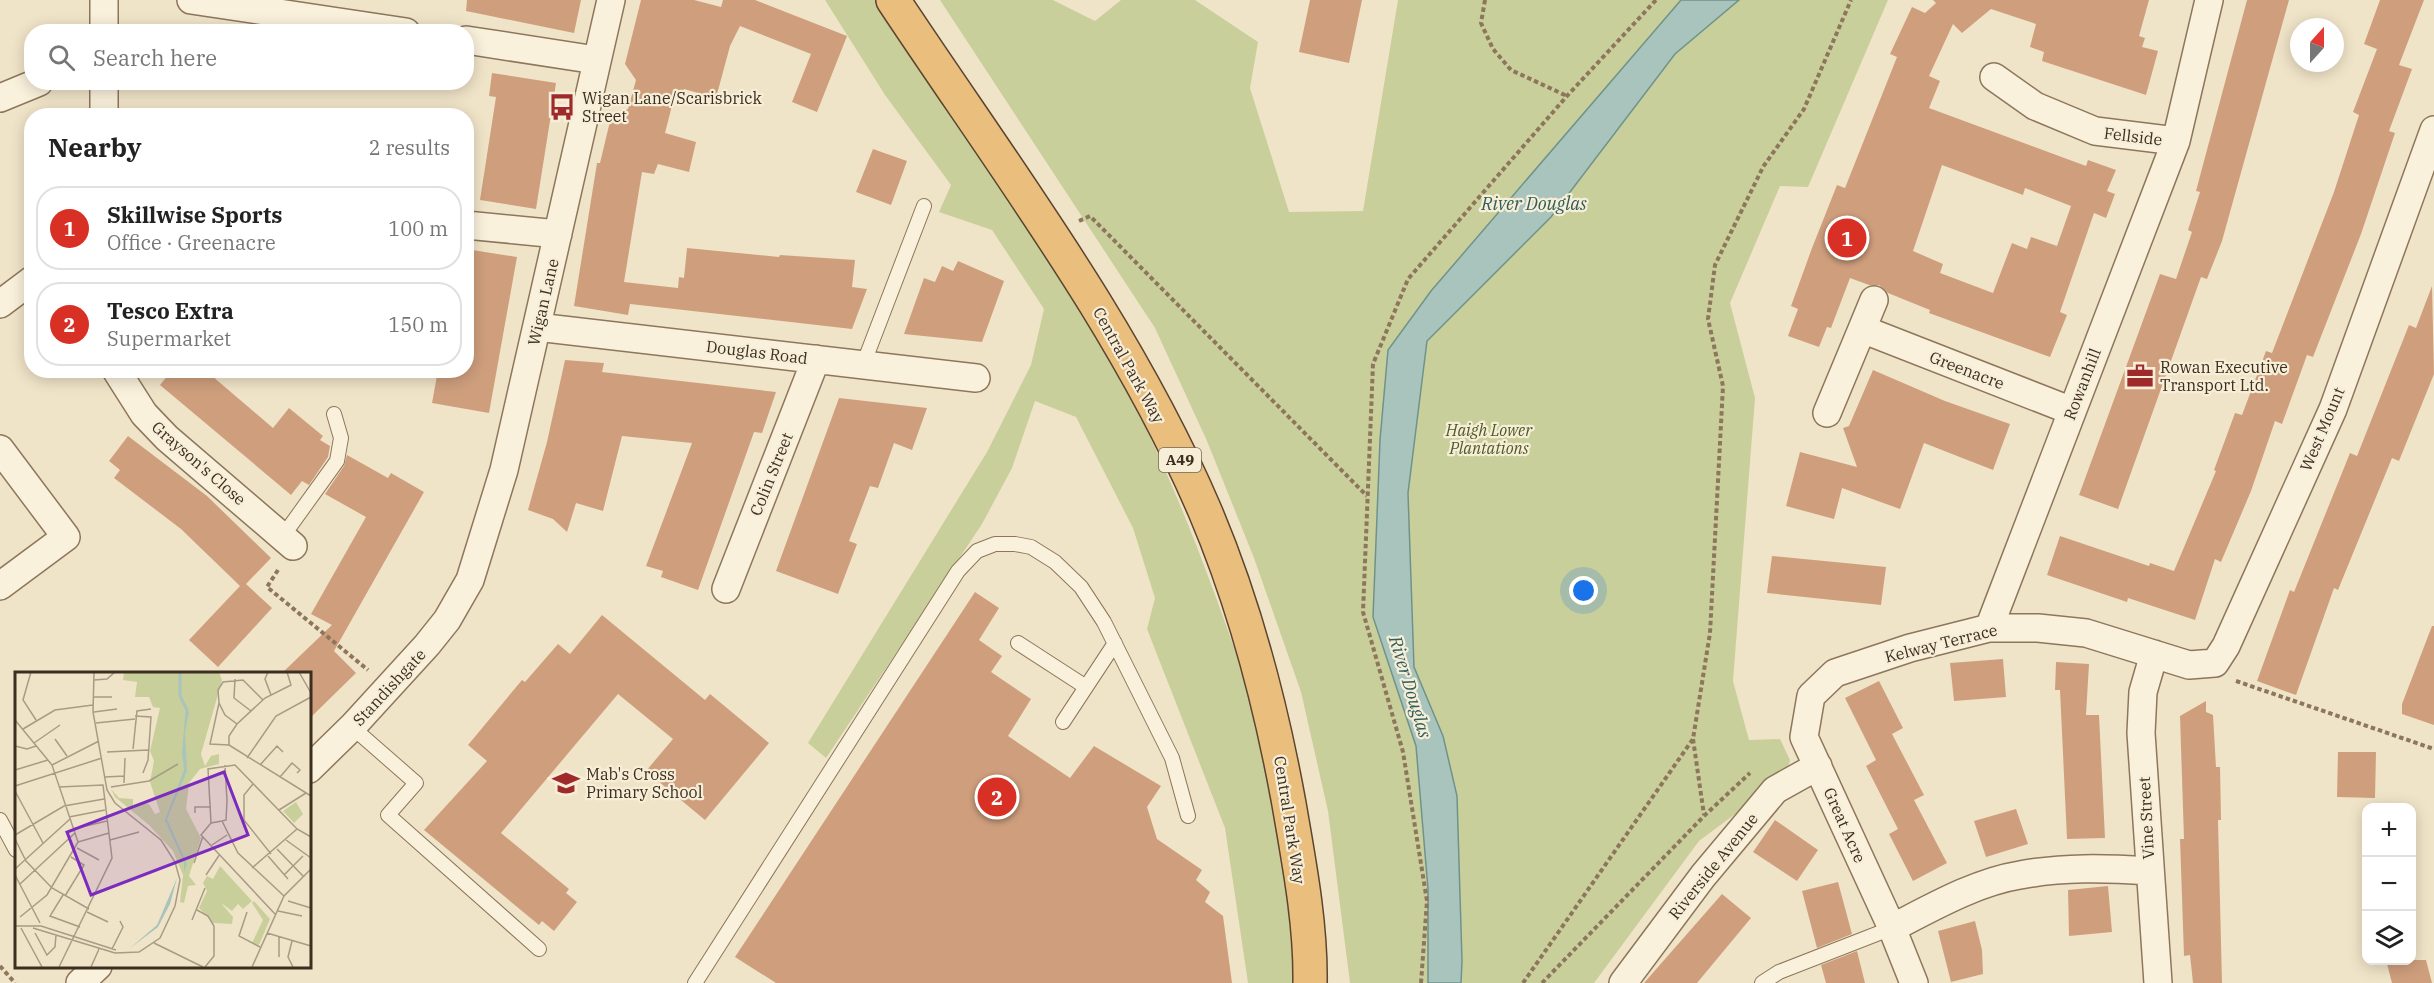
<!DOCTYPE html>
<html lang="en">
<head>
<meta charset="utf-8">
<style>
  :root { --surface:#fff; --page:#f2f2f2; --text:#222; --muted:#767676; --line:#e0e0e0; --accent:#d93025 }
  body { margin:0; font-family:"IBM Plex Serif",serif; background:var(--page); color:var(--text) }
  .controls { position:absolute; right:18px; bottom:18px; display:grid; overflow:hidden; border-radius:12px; box-shadow:0 3px 15px #0003 }
  .controls button { width:54px; height:54px; display:grid; place-items:center; padding:0; border:0; border-bottom:2px solid var(--line); background:var(--surface); color:var(--text); font:30px sans-serif }
  .compass { position:absolute; left:2290px; top:18px; width:54px; height:54px; border-radius:50%; background:var(--surface); box-shadow:0 3px 15px #0003; rotate:21deg }
  .you { position:absolute; left:1584px; top:591px; width:21px; height:21px; margin:-15px; border:4px solid #fff; border-radius:50%; background:#1a73e8; box-shadow:0 0 0 9px #1a73e833 }
  .badge { display:grid; place-items:center; width:39px; height:39px; border-radius:50%; background:var(--accent); color:#fff; font-size:20px; font-weight:700 }
  .pin { position:absolute; translate:-50% -50%; border:3px solid #fff; box-shadow:0 2px 6px #0006 }
  .list { margin:0; padding:0; list-style:none }
  h2 { display:flex; justify-content:space-between; align-items:center; height:78px; margin:0; padding:0 24px; font-size:26px }
  h2 small { font-size:20px; font-weight:400; color:var(--muted) }
  .list li { display:grid; grid-template-columns:39px 1fr auto; gap:18px; align-items:center; box-sizing:border-box; height:84px; margin:0 12px 12px; padding:0 12px; border:2px solid var(--line); border-radius:24px }
  .list b { display:block; font-size:22px; white-space:nowrap }
  .list p { margin:0; font-size:20px; white-space:nowrap; color:var(--muted) }
  .list em { font-size:20px; font-style:normal; color:var(--muted) }
  .icon { flex:none; width:33px; height:33px; fill:none; stroke:currentColor; stroke-width:2; stroke-linecap:round; stroke-linejoin:round }
  .map { position:relative; flex:none; width:2434px; height:983px; overflow:hidden }
  .search { position:absolute; background:var(--surface); box-shadow:0 3px 15px #0003; left:24px; top:24px; width:450px; height:66px; display:flex; align-items:center; gap:15px; box-sizing:border-box; padding:0 21px; border-radius:24px; color:var(--muted); font-size:22px }
  .panel { position:absolute; background:var(--surface); box-shadow:0 3px 15px #0003; left:24px; top:108px; width:450px; height:270px; border-radius:24px }
  .map>svg:first-child { display:block }
</style>
</head>
<body>
<div class="map">
<svg width="2434" height="983" viewBox="0 0 2434 983">
  <rect width="100%" height="100%" fill="#f0e4c8"/>
  <path fill="#c9cf9b" d="M825,0H876C937,108 1020,201 1083,308C1134,395 1176,489 1211,584C1230,635 1249,687 1261,740C1279,820 1289,901 1294,983H1248L1225,828L1147,629L1155,598L1133,528L1076,417L1035,401L1012,468L982,524L826,758L808,743L987,452L1031,365L1044,309L992,230L939,212L951,185L885,95Z
    M940,0H1053L1095,21L1121,0H1195L1258,42L1250,88L1289,212L1363,211L1398,0H1888L1808,187L1780,186L1730,303L1755,398L1733,681L1749,740L1780,739L1790,760L1786,776L1699,841L1594,983H1350L1328,811L1301,692L1254,558L1207,441L1155,328Z"/>
  <path fill="#a9c4bc" stroke="#6f938a" stroke-width="1.5" d="M1681,0H1739L1675,54L1551,217L1427,341L1408,493L1414,667L1443,736L1457,796L1462,961L1461,983H1428V889L1416,746L1373,617L1380,440L1388,350L1431,291Z"/>
  <path fill="#cf9f7d" fill-rule="evenodd" d="M467,0H581L574,33L466,11Z
    M641,0H694L721,7L723,0H755L847,36L817,112L792,102L811,54L740,26L730,46L716,98L684,89V92L676,90L665,133L696,142L689,172L658,164L654,174L642,172L624,282L678,288L679,277L684,278L687,248L779,257L780,255L855,260L852,287L867,289L852,329L630,304L628,315L574,306L597,163H600L611,117L628,109L636,80L625,64Z
    M1310,0H1362L1349,63L1299,52Z
    M1933,0H2149L2139,36L2145,38L2142,47L2158,51L2146,95L2042,61L2044,52L2030,47L2036,24L1991,9L1962,33L1953,24L1929,76L1940,81L1929,108L2086,166L2088,160L2116,170L2107,191L2115,194L2106,218L2094,213L2060,312L2067,315L2050,357L1929,313L1930,310L1888,293L1879,285H1869L1850,278L1831,328L1827,327L1819,347L1788,336L1798,309L1791,306L1812,248L1837,185L1845,188L1897,57L1890,54L1912,7L1925,13L1936,3ZM1942,165L2023,195L2025,188L2071,206L2057,246L2031,237L2027,249L2012,243L1993,293L1940,273L1943,264L1913,251Z
    M2247,0H2289L2222,241L2207,279L2201,277L2118,509L2079,495L2160,274L2176,279L2192,232L2188,230L2200,192L2196,191Z
    M2380,0H2424L2399,65L2412,69L2389,131L2395,133L2361,234L2313,357L2307,355L2282,424L2275,421L2251,491L2221,562L2215,559L2195,620L2128,598L2127,602L2047,575L2060,536L2149,566L2150,563L2174,571L2216,471L2214,470L2235,413L2242,415L2266,351L2272,353L2334,192L2359,115L2353,112L2377,49L2364,44Z
    M492,73L556,83L536,209L480,200L496,97L489,96Z
    M873,149L907,161L891,205L856,192Z
    M466,249L517,257L489,413L432,403L438,370H466Z
    M958,261L1004,281L982,342L904,334L924,278L935,282L942,266L953,271Z
    M2432,286L2434,374L2399,461L2392,458L2338,590L2334,588L2296,695L2257,681L2290,590L2294,592L2350,453L2357,456L2409,325L2416,328Z
    M565,360L604,363L602,372L776,392L762,433L754,432L698,590L661,577L663,571L646,566L692,443L622,436L603,511L576,503L567,532L553,519L528,510L547,442Z
    M172,370H205L273,428L289,408L323,436L320,440L330,446L328,457L309,485L302,481L291,495L160,385Z
    M1873,370L1945,401L2010,424L1993,470L1924,443L1900,509L1842,488L1834,519L1786,506L1800,452L1857,467L1843,428L1849,426Z
    M839,398L927,408L912,450L894,443L878,488L870,486L849,541L857,544L838,594L776,571Z
    M128,436L207,496L271,558L246,584L272,608L218,667L189,640L240,586L181,529L114,478L120,470L109,461Z
    M347,455L388,478L391,473L424,492L334,651L356,673L309,719V674H281L332,625L311,614L366,517L325,494L344,466Z
    M1772,556L1886,567L1881,605L1767,593Z
    M975,592L999,608L979,640L1002,656L991,672L1031,699L1008,736L1070,778L1094,746L1161,786L1147,807L1157,839L1202,870L1196,880L1210,892L1205,902L1223,916L1232,983H776L735,957Z
    M602,615L705,700L710,694L769,743L705,820L646,771L673,739L618,694L501,833L569,889L566,893L577,902L554,931L542,921L539,925L424,830L487,761L468,745L522,680L525,682L558,644L570,654Z
    M2432,626H2434V725L2402,714V704Z
    M2003,659L2006,697L1954,701L1950,663Z
    M2056,662L2089,664L2086,715H2099L2105,838L2067,839L2060,690H2055Z
    M1879,681L1903,728L1892,734L1924,795L1914,800L1947,863L1913,881L1889,834L1898,829L1866,766L1876,760L1845,698Z
    M2206,701V712L2213,715L2216,767H2220L2221,820H2218L2222,983H2193L2190,955L2184,956L2180,839H2184L2180,716Z
    M2338,752H2376L2375,798L2337,797Z
    M2016,809L2028,844L1986,857L1974,821Z
    M1775,820L1818,850L1797,881L1753,852Z
    M1838,882L1852,934L1817,948L1802,891Z
    M2108,886L2112,932L2069,936L2068,890Z
    M1722,894L1751,918L1697,983H1644Z
    M1975,921L1982,950L1983,974L1951,982L1938,931Z
    M1857,951L1865,983H1826L1821,965Z
    M2386,960H2426L2432,983H2392Z"/>
  <g fill="none" stroke-linecap="round" stroke-linejoin="round">
    <defs>
      <path id="service" d="M863,365L924,206
        M283,536L337,461L341,438L334,414
        M1018,643L1086,687
        M1063,722L1115,643
        M352,727L416,783L388,815L539,949
        M0,820L16,850
        M695,983L958,571L977,551L995,544H1015L1031,547L1055,562L1081,587L1104,622L1172,758L1188,816
        M1762,983L1779,972L1892,928"/>
      <path id="minor" d="M191,0L406,32
        M104,32V0
        M466,40L596,60
        M1994,77L2035,106L2095,131L2176,141
        M104,82V116
        M0,98L39,82
        M466,225L558,234
        M0,304L32,280
        M537,327L976,378
        M1862,329L1874,300
        M116,370L144,414L167,438L293,546
        M1827,413L1862,329L2072,411
        M0,449L66,537L0,586
        M726,589L816,359
        M1989,628L2176,141L2209,0
        M2154,654L2143,692L2141,733L2158,983
        M309,769L352,727L427,645L447,620L470,580L504,470L611,0
        M1892,928C1931,908 1976,882 2020,875C2063,867 2105,868 2149,871
        M80,983L98,966
        M1623,983L1703,876L1775,790L1818,766
        M1914,983L1892,928L1804,737L1811,696L1835,673L1910,648L1989,628H2038L2086,633L2189,665L2215,663L2226,646L2333,409L2434,130"/>
      <path id="trunk" d="M893,0C1003,166 1126,327 1205,511C1245,605 1271,705 1289,804C1299,862 1311,924 1310,983"/>
    </defs>
    <use href="#service" stroke="#8d765c" stroke-width="16"/>
    <use href="#minor" stroke="#8d765c" stroke-width="30"/>
    <use href="#trunk" stroke="#5b4430" stroke-width="36"/>
    <path stroke="#8d765c" stroke-width="4" stroke-dasharray="4.5 3" stroke-linecap="butt" d="M1485,0L1481,23L1493,49L1511,70L1567,96
      M1079,221L1090,216L1367,496
      M278,570L267,587L368,670
      M2236,681L2434,749
      M1693,739L1704,815
      M0,966L15,983
      M1421,983L1427,901L1403,752L1363,612L1373,364L1408,279L1567,96L1656,0
      M1523,983L1693,739L1710,633L1723,386L1708,319L1715,265L1763,167L1804,109L1851,0
      M1542,983L1704,816L1750,773"/>
    <use href="#service" stroke="#faf1dc" stroke-width="14"/>
    <use href="#minor" stroke="#faf1dc" stroke-width="27"/>
    <use href="#trunk" stroke="#eabe7c" stroke-width="33"/>
  </g>
  <defs>
    <symbol id="bus-bare" viewBox="-9 -9 18 18"><path d="M-5-6H5V4H4V6H2V4H-2V6H-4V4H-5ZM-3.5-4V0h7V-4ZM-3.5 1.2v1.5H-2V1.2ZM2 1.2v1.5H3.5V1.2Z" fill="#9e2a2b" stroke="#f7eed8" stroke-width="2.5" paint-order="stroke"/></symbol>
    <symbol id="office-bare" viewBox="-9 -9 18 18"><path d="M-6-3h4V-5.5h4V-3h4V5H-6ZM-1-4.5V-3h2v-1.5ZM-6 0V1H6V0Z" fill="#9e2a2b" stroke="#f7eed8" stroke-width="2.5" paint-order="stroke"/></symbol>
    <symbol id="school-bare" viewBox="-9 -9 18 18"><path d="M0-5L7-2L0 1L-7-2ZM-4 1L0 2.5L4 1V4Q0 6-4 4Z" fill="#9e2a2b" stroke="#f7eed8" stroke-width="2.5" paint-order="stroke"/></symbol>
  </defs>
  <g fill-rule="evenodd">
    <use href="#bus-bare" x="543" y="88" width="38" height="38"/>
    <use href="#office-bare" x="2121" y="357" width="38" height="38"/>
    <use href="#school-bare" x="547" y="764" width="38" height="38"/>
  </g>
  <g text-anchor="middle" stroke-width="4.5" stroke-linejoin="round" paint-order="stroke">
    <rect fill="#f7eed8" stroke="#756857" stroke-width="1.5" x="1159" y="448" width="42" height="24" rx="4.5"/>
    <g font-size="15" font-weight="bold" fill="#3d2e20">
      <text x="1180" y="465">A49</text>
    </g>
    <g font-size="16" fill="#3d2e20" stroke="#f7eed8" text-anchor="start">
      <text x="582" y="104">Wigan Lane/Scarisbrick<tspan x="582" dy="18">Street</tspan></text>
      <text x="2160" y="373">Rowan Executive<tspan x="2160" dy="18">Transport Ltd.</tspan></text>
      <text x="586" y="780">Mab's Cross<tspan x="586" dy="18">Primary School</tspan></text>
    </g>
    <g font-size="16" fill="#3d2e20" stroke="#f7eed8">
      <text transform="translate(2133 136) rotate(7)" y="6">Fellside</text>
      <text transform="translate(543 302) rotate(-77)" y="6">Wigan Lane</text>
      <text transform="translate(757 352) rotate(7)" y="6">Douglas Road</text>
      <text transform="translate(1129 365) rotate(61)" y="6">Central Park Way</text>
      <text transform="translate(1967 370) rotate(21)" y="6">Greenacre</text>
      <text transform="translate(2082 384) rotate(-69)" y="6">Rowanhill</text>
      <text transform="translate(2322 429) rotate(-67)" y="6">West Mount</text>
      <text transform="translate(199 463) rotate(41)" y="6">Grayson's Close</text>
      <text transform="translate(771 474) rotate(-68)" y="6">Colin Street</text>
      <text transform="translate(1941 643) rotate(-14)" y="6">Kelway Terrace</text>
      <text transform="translate(389 687) rotate(-47)" y="6">Standishgate</text>
      <text transform="translate(2146 818) rotate(-93)" y="6">Vine Street</text>
      <text transform="translate(1290 820) rotate(81)" y="6">Central Park Way</text>
      <text transform="translate(1845 825) rotate(66)" y="6">Great Acre</text>
      <text transform="translate(1713 866) rotate(-51)" y="6">Riverside Avenue</text>
    </g>
    <g font-size="16" font-style="italic" fill="#4d5a26" stroke="#f7eed8">
      <text x="1489" y="436">Haigh Lower<tspan x="1489" dy="18">Plantations</tspan></text>
    </g>
    <g font-size="18" font-style="italic" fill="#2f5d5a" stroke="#f7eed8">
      <text x="1534" y="210">River Douglas</text>
      <text transform="translate(1410 687) rotate(73)" y="6">River Douglas</text>
    </g>
  </g>
  <g transform="translate(15 672)">
    <rect width="296" height="296" fill="#f0e4c8"/>
    <path d="M109,0H204L207,8L186,82L190,94L196,84L204,82V92L185,97L174,111L171,137L186,166L174,204L181,213L173,214L169,231L165,230L168,203L158,179L134,153L100,125L96,117L104,126L118,127V134L126,130L134,132L140,142L145,140L135,110L139,89L135,79L145,36L138,35L134,25H120L122,10L108,8ZM281,130L288,142L279,151L268,139ZM205,194L237,229L228,237L223,232L217,239L206,231L218,245L217,252L198,251L184,236L192,219L188,211L192,204L198,207ZM239,229L255,247L244,273L237,271L248,248L237,231Z" fill="#c9cf9b"/>
    <path d="M171,33L174,40L170,61L172,99L152,147L172,192L169,200V190L150,148L169,98L167,81ZM162,206L155,232L143,255L114,277L142,253Z" fill="#a9c4bc"/>
    <path fill="none" stroke="#a9c4bc" stroke-width="3" d="M165,0V24L172,38"/>
    <path fill="none" stroke="#a89b85" stroke-width="1.5" d="M16,0L8,28L21,48M79,0L78,40L92,118L100,131L146,168L160,190L165,208L160,234L145,266L124,280L100,281M253,0L250,7L256,23M284,0L296,21M220,7L219,26L236,39M79,8L92,7L100,0M78,25H97M204,31L195,72L214,73M79,40L102,37M120,44L136,45L133,88L128,101M0,48L37,93L63,170M81,51L120,47M222,52L210,43L204,31L203,18L208,10L228,8L248,28M8,57L40,38L78,33M40,67L52,84M19,71L45,53M214,73V64L222,52L250,26L276,13L272,0M214,73L296,124M0,74L12,77L21,74M118,77L122,39L136,37M92,80L133,78M232,86L261,44L296,25M37,93L84,69M245,93L262,74L268,80M0,98L33,88M90,105L109,104M265,105L277,91L285,98L282,101M109,111L110,86M238,112L229,123V148L256,182M0,114L87,86M44,115L88,113L97,186L44,295M96,115L134,109L163,92M0,119L28,171M264,138L291,121M180,141V135H196M54,145L90,138M207,149L196,151L186,163L260,242M207,149L223,181L269,224M207,149L211,148L212,129L210,93M196,151L193,97L220,93L282,157L296,165M58,157L92,149M0,163L49,134L89,127M0,167L11,189L37,216L74,237M95,168L124,160M271,168L296,186M63,170L94,161M197,173L212,163M62,176L84,188M262,177L288,204M253,184L273,207M179,191L188,164M237,196L282,157M0,197L55,147M0,203L25,251M191,203L205,182M269,203L288,184M5,212L60,161M48,223L35,244L65,255M50,224L69,193L56,185M273,229L296,236M182,238L193,244L199,254V284L190,295M263,239L287,244M72,240L93,250M232,240L224,264L245,275M5,245L32,223L63,170M177,248L190,216M0,254H26L101,278M6,256L27,295M18,256L100,281M20,261L32,283L40,275L41,263M252,261L296,274M264,265V285M277,269L273,285L278,295M139,271L188,295M97,277L108,255L105,249M76,295L84,277M237,295L269,224L296,197"/>
    <path fill="#7b2cbf" fill-opacity="0.15" stroke="#7b2cbf" stroke-width="3" d="M209,100L233,163L76,223L52,160Z"/>
    <rect width="296" height="296" fill="none" stroke="#3d2e20" stroke-width="3"/>
  </g>
</svg>
<div class="controls">
<button>+</button>
<button>−</button>
<button><svg class="icon" aria-label="layers" viewBox="0 0 24 24"><path d="M12 4l9 5-9 5-9-5zM3 14l9 5 9-5"/></svg></button>
</div>
<svg class="compass" viewBox="-18 -18 36 36"><path d="M0-13l5 13h-10z" fill="#e53935"/><path d="M0 13l5-13h-10z" fill="#767676"/></svg>
<div class="you"></div>
<div class="pin badge" style="left:1847px;top:238px">1</div>
<div class="pin badge" style="left:997px;top:797px">2</div>
<div class="search"><svg class="icon" aria-label="search" viewBox="0 0 24 24"><circle cx="10" cy="10" r="6"/><path d="M15 15l6 6"/></svg>Search here</div>
<section class="panel">
<h2>Nearby<small>2 results</small></h2>
<ul class="list">
<li><span class="badge">1</span><div><b>Skillwise Sports</b><p>Office · Greenacre</p></div><em>100 m</em></li>
<li><span class="badge">2</span><div><b>Tesco Extra</b><p>Supermarket</p></div><em>150 m</em></li>
</ul>
</section>
</div>
</body>
</html>
